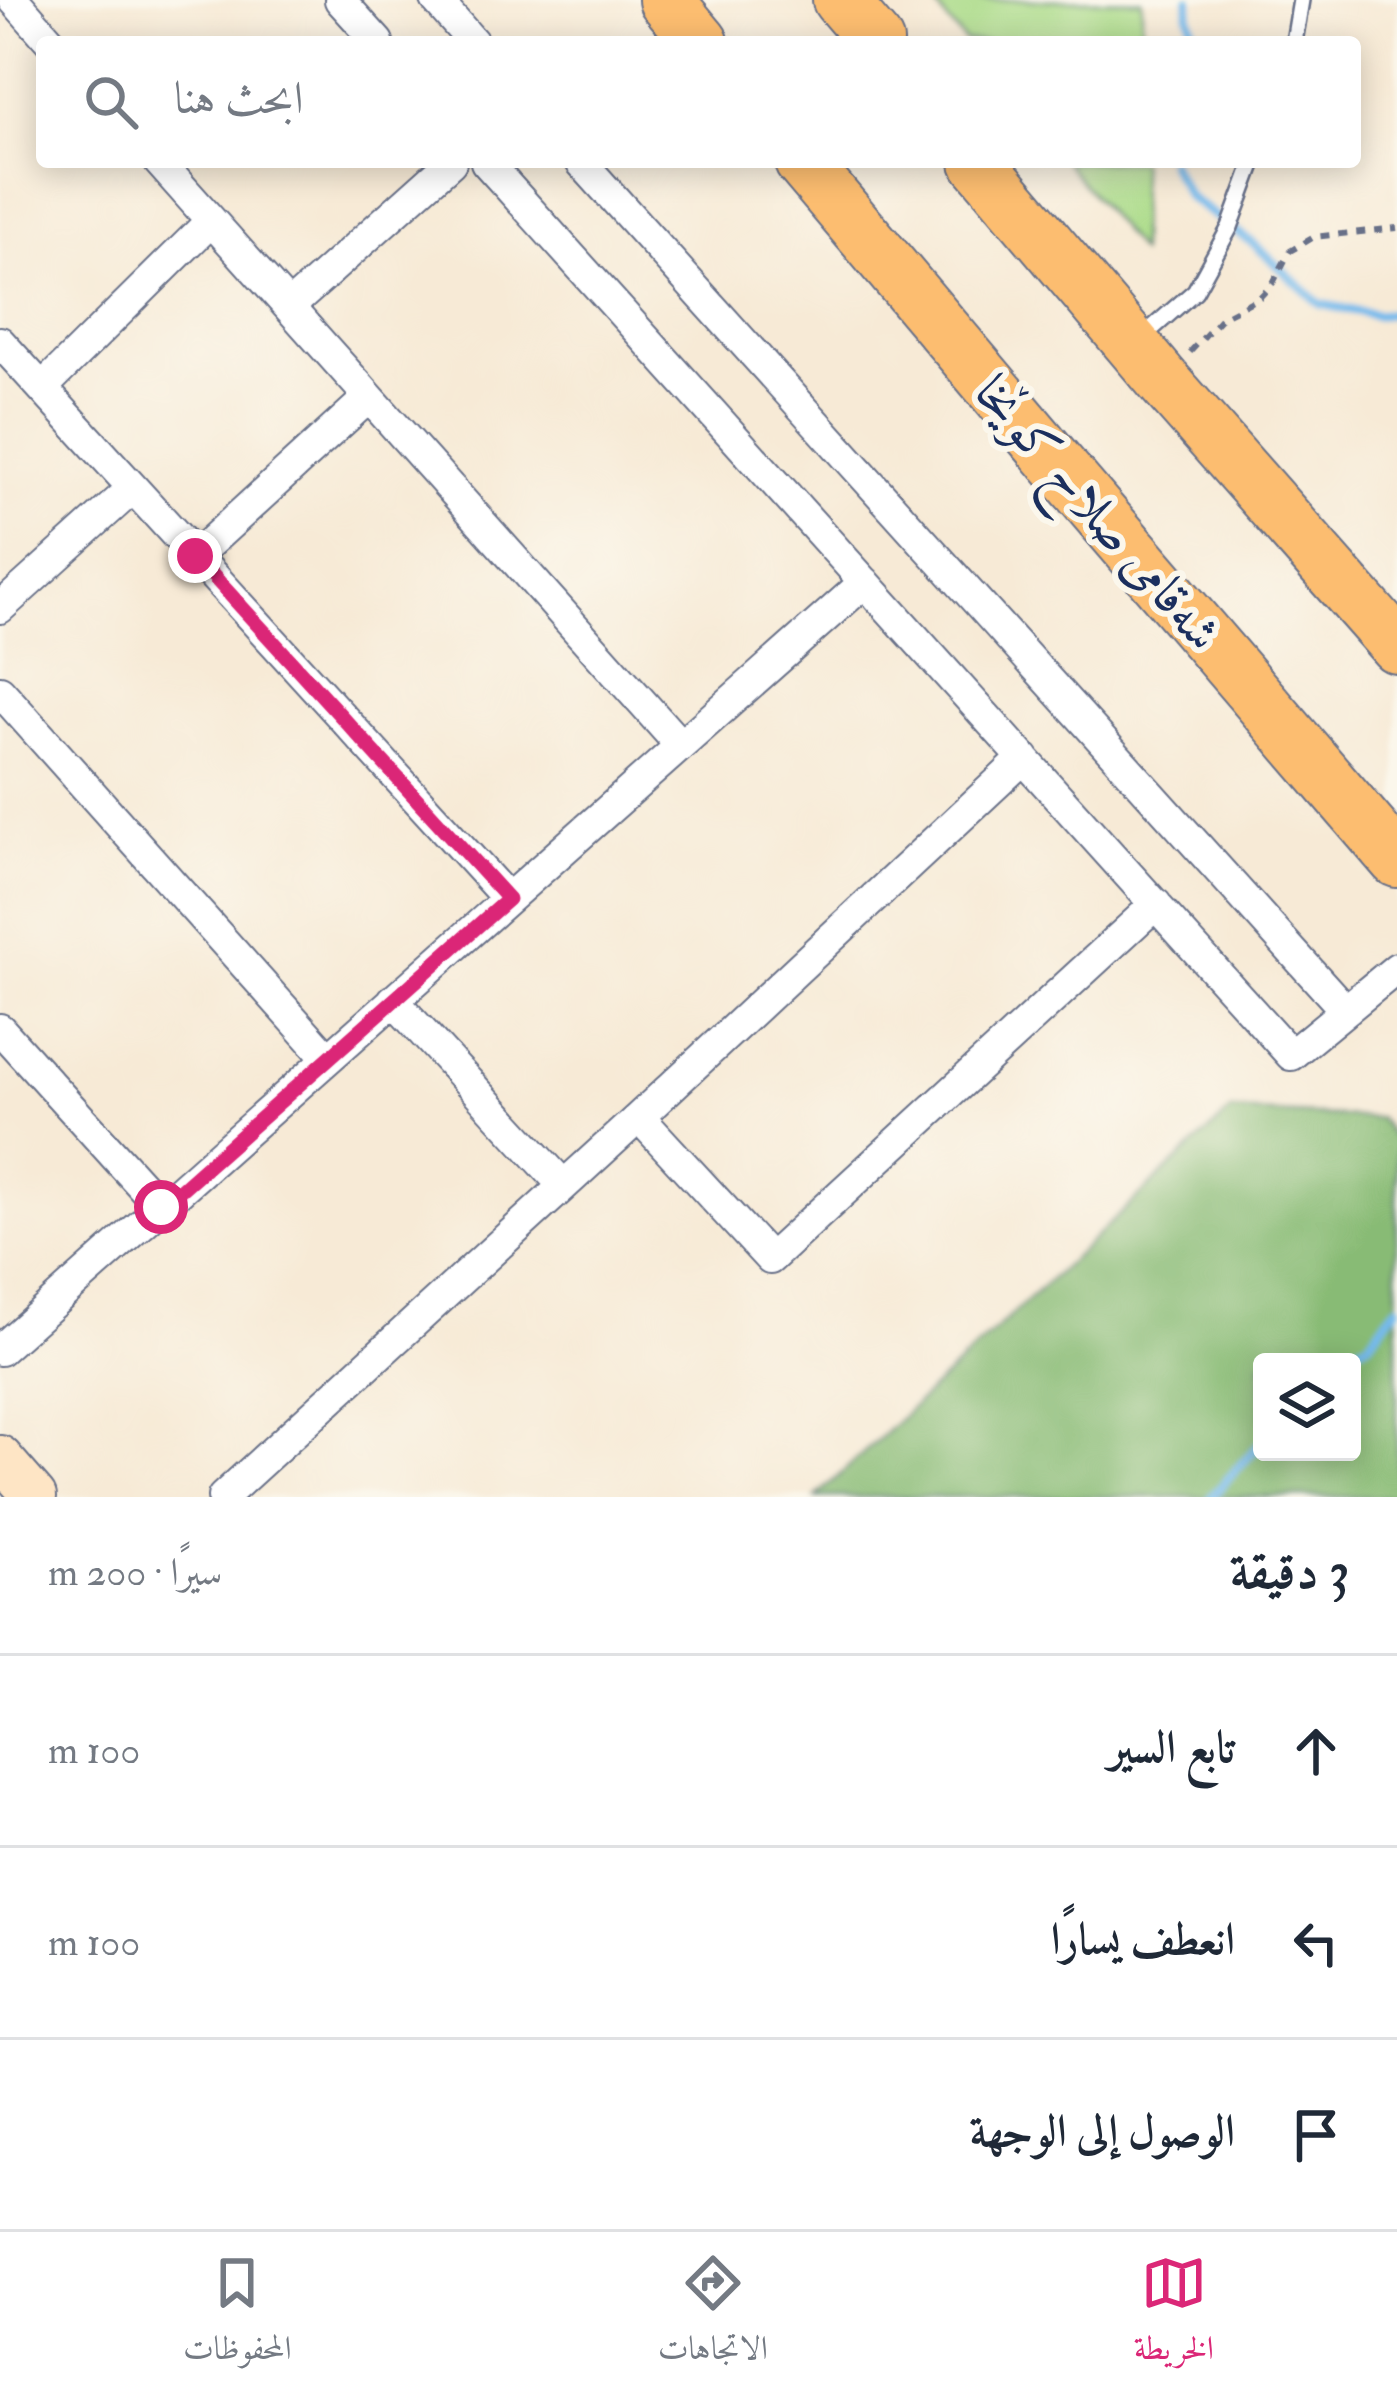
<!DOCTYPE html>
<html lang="ar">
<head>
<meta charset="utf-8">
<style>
  :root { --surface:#fff; --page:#f2f2f3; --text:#1f2937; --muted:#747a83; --line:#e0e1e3; --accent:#db2777 }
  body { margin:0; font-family:"IM FELL Double Pica",Amiri,serif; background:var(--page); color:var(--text); direction:rtl }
  .controls { position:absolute; right:36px; bottom:36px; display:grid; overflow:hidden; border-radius:12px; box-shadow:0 6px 30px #0003 }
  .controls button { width:108px; height:108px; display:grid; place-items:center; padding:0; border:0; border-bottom:3px solid var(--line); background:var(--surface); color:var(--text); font:60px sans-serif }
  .stop { position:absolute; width:36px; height:36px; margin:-27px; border:9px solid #db2777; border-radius:50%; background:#fff }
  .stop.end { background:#db2777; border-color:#fff; box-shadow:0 3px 12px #0008 }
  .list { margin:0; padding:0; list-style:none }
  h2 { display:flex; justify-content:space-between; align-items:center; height:156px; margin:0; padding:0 48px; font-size:51px }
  h2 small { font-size:39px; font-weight:400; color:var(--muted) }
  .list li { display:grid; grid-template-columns:78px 1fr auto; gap:36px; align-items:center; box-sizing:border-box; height:192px; padding:0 48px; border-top:3px solid var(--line) }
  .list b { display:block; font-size:45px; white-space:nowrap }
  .list em { font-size:39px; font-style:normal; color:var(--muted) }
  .icon { flex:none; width:66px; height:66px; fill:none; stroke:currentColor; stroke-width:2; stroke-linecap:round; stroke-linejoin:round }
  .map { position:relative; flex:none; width:1397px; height:1497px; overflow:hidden; direction:ltr }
  .search { position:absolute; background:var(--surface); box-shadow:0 6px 30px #0003; left:36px; right:36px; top:36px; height:132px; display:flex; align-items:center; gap:30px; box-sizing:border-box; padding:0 42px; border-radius:12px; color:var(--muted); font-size:45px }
  .sheet { height:732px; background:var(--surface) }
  nav { display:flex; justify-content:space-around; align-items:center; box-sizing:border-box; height:168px; border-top:3px solid var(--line); background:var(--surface); font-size:33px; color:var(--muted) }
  nav a { display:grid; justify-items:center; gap:6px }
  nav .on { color:var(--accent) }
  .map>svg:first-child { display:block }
</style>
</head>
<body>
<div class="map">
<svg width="1397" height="1497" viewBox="0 0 1397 1497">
  <rect width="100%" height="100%" fill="#fbf7ec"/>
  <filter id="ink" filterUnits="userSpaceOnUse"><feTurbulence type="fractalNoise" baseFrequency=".00833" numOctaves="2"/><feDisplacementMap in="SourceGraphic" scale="24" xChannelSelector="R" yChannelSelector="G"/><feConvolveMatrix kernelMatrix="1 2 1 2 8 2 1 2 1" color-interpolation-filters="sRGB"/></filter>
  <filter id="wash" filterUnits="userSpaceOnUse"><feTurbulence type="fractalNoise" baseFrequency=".004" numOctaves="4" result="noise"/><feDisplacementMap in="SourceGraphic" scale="48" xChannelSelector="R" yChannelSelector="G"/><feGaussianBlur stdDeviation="2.7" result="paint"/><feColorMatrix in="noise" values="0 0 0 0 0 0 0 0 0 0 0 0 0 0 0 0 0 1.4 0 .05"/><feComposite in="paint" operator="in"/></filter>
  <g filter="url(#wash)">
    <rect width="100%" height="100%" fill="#f7ead6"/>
    <path fill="#abdb89" stroke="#638574" stroke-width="3" d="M931,0H1142V42H965Z
      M1065,162H1140L1139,252Z"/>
    <path fill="#88bb75" stroke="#52756a" stroke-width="3" fill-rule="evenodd" d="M1231,1111L1379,1118L1397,1144V1497H816ZM1262,1362H1352V1452H1262Z"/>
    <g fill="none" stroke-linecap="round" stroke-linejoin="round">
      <path stroke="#75baec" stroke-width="9" d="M1189,0V14L1197,42
        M1169,162L1188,197L1254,244L1320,304L1376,315L1397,313
        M1331,1362L1370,1341L1397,1307
        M1211,1497L1262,1442"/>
    </g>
  </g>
  <g filter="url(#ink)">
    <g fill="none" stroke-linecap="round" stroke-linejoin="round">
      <defs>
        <path id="lane" d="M1294,42L1301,0
          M1140,339L1195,291L1230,227L1254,162"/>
        <path id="street" d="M14,0L51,42
          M340,0L378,42
          M436,0L473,42
          M159,162L680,745
          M486,162L1291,1055L1397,968
          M581,162L1345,1010
          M289,307L451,162
          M0,342L508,899
          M42,388L211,221
          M195,556L369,397
          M0,608L133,488
          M0,691L328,1058
          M393,1000L563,1185
          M0,1029L161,1207
          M639,1117L770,1259L1156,904
          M0,1350L865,582
          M223,1497L639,1117L1024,758"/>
        <path id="secondary" d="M0,1457L35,1497"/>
        <path id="highway" d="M666,0L701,42
          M840,0L876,42
          M802,162L1057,464L1397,860
          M978,162L1165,383L1397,646"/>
      </defs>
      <use href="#lane" stroke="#687088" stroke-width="20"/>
      <use href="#street" stroke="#687088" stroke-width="34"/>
      <use href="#secondary" stroke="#687088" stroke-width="46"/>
      <use href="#highway" stroke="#687088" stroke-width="58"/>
      <path stroke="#687088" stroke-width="6" stroke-dasharray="9 9" stroke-linecap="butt" d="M1190,352L1222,317L1260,297L1273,283L1290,251L1314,237L1397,228"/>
      <use href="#lane" stroke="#fff" stroke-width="15"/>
      <use href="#street" stroke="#fff" stroke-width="30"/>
      <use href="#secondary" stroke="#fee5c5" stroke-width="42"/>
      <use href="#highway" stroke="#fcbd6f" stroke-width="54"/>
    </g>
  </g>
  <g fill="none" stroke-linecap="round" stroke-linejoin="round" filter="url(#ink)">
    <path stroke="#db2777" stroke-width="15" d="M161,1207L508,899L195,556"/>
  </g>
  <g text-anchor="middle" stroke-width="12" stroke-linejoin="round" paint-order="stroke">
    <g font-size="51" fill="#1b2f5e" stroke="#fbf7ec">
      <text transform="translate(1099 512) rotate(49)" y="18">شەقامی صلاح کوێخا</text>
    </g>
  </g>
</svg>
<div class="controls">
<button><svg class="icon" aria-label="layers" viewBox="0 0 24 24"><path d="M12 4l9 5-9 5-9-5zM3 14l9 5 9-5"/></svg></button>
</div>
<div class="stop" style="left:161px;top:1207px"></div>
<div class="stop end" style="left:195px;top:556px"></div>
<div class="search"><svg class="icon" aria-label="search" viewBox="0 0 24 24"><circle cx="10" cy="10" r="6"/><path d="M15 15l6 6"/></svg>ابحث هنا</div>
</div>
<section class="sheet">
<h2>3 دقيقة<small>سيرًا · 200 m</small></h2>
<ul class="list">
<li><svg class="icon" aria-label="ahead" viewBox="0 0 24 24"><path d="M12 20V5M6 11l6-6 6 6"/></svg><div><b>تابع السير</b></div><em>100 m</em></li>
<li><svg class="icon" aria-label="left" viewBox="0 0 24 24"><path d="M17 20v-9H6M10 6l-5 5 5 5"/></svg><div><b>انعطف يسارًا</b></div><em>100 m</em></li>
<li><svg class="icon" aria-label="arrive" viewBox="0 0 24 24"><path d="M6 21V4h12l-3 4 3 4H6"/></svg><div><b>الوصول إلى الوجهة</b></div></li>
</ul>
</section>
<nav>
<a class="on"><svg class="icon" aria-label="map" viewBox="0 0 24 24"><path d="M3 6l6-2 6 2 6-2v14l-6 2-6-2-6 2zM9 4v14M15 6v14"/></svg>الخريطة</a>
<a><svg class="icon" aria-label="directions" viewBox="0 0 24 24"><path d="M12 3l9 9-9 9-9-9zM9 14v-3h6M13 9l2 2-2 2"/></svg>الاتجاهات</a>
<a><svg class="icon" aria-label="saved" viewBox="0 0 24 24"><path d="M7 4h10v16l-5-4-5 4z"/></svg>المحفوظات</a>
</nav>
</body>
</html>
